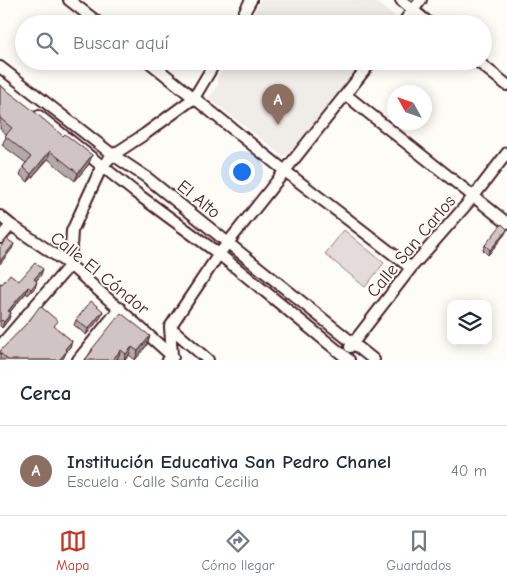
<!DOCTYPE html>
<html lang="es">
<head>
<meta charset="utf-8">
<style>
  :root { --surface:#fff; --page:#f6f6f7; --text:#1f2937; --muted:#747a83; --line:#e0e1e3; --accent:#c8321e }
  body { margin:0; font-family:"Comic Neue",sans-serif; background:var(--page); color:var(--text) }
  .controls { position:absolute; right:15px; bottom:15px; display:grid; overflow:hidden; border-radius:10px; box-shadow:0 2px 12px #0003 }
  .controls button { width:45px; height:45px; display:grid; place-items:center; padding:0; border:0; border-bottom:1px solid var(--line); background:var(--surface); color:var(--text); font:25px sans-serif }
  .compass { position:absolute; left:387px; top:85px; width:45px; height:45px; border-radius:50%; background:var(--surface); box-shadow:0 2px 12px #0003; rotate:310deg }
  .you { position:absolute; left:241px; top:171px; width:18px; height:18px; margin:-12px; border:4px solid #fff; border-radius:50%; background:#1a73e8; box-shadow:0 0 0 8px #1a73e833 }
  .badge { display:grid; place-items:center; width:32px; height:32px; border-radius:50%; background:var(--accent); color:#fff; font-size:16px; font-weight:700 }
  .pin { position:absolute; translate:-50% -41px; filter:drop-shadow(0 1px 2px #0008) }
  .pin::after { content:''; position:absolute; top:26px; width:18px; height:15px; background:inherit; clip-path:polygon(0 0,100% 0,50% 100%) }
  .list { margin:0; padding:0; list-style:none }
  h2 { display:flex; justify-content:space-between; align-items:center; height:65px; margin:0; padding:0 20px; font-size:21px }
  h2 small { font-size:16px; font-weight:400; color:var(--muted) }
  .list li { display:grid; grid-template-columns:32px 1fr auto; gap:15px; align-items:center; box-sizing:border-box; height:90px; padding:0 20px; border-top:1px solid var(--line) }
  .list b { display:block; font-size:19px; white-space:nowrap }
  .list p { margin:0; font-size:16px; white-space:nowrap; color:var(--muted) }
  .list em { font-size:16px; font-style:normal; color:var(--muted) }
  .icon { flex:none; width:28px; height:28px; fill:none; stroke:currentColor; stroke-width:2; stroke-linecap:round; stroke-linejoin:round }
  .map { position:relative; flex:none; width:507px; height:360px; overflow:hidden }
  .search { position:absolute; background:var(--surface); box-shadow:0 2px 12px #0003; left:15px; right:15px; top:15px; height:55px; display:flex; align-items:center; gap:12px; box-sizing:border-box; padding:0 18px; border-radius:28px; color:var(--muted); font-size:19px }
  .sheet { height:155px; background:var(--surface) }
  nav { display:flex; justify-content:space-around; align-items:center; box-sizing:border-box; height:70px; border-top:1px solid var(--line); background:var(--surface); font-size:14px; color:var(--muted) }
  nav a { display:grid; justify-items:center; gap:2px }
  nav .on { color:var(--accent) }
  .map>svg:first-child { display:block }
</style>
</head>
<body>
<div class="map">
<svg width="507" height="360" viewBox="0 0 507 360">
  <rect width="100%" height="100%" fill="#fdfcf7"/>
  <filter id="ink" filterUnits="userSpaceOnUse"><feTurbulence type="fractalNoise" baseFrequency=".02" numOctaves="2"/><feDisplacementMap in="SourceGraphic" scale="10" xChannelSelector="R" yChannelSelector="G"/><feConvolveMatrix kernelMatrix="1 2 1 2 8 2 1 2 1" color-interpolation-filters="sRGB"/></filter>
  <g filter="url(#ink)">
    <path fill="#f0ece8" d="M261,0H373L397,18L393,24H248Z
      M227,61H363L291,152L283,156L209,98L218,85L217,79Z"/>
    <path fill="#e3dcda" stroke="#967e82" d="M344,230L384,263L365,287L325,254Z"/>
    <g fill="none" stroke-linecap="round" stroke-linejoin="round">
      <defs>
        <path id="minor" d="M69,0L100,24
          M401,0L430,24
          M238,24L251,0
          M402,24L421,0
          M148,61L285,171L411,268
          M477,61L507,85
          M0,67L113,155L146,177L374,360
          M346,95L507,223
          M39,116L136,193L219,254L349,360
          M0,216L11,225L70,265L173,357
          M0,238L11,225
          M170,327L208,360
          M0,346L70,265L72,231L102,166L113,155L145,134L194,98L216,61
          M350,347L411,268L474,196L507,153
          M78,360L120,308
          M168,360L172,355L170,327L219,254L372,61"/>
      </defs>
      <use href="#minor" stroke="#4a1f2b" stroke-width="14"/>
      <use href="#minor" stroke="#fdfcf7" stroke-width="10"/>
    </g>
    <path fill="#b3a9a9" stroke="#4a1f2b" d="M0,85L89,164L75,181L48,159L28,182L20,175L23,167L26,163L2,145L7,135L0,129Z
      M505,234L488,255L483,250L485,245Z
      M41,275L36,281L35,288L28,295L26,293L10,312L11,313L9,319L2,328L0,326V283L2,284L19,281Z
      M101,317L86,335L74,325L76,320Z
      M56,328L72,341L70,347L66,351L64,357L62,360H0V351Z
      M147,345L135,360L129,355L125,360H119L118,359L117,360H85L90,353L92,349Z"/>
    <path fill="#928a89" stroke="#4a1f2b" d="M50,151L48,159L28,182L31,174Z
      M92,155L89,164L75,181L78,173Z
      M507,230L505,234L488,255L490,250Z
      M14,244L12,249L0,264V261Z
      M43,269L41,275L32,285L34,279Z
      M37,282L35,288L28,295L31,289Z
      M28,287L26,293L6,316L8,311Z
      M103,311L101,317L86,335L88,329Z
      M11,313L9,319L2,328L4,322Z
      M150,336L147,345L135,360L138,351Z
      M72,341L70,347L63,355L65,349Z
      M132,347L129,355L125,360H124L126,354Z
      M121,350L117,360H112Z
      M67,351L64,357L62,360H59Z"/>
    <path fill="#d0c5c4" stroke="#4a1f2b" d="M0,85L30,108L63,136L65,134L92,155L78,173L50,151L31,174L23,167L31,157L5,136L12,128L0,118Z
      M502,224L507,229V230L490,250L485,245Z
      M7,239L14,244L0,261V248Z
      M35,263L43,269L34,279L37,282L31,289L28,287L8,311L11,313L4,322L2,320L0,322V283L2,284L10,274L19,281Z
      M91,301L103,311L88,329L76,320Z
      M40,306L58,321L54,326L72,341L65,349L67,351L59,360H8L0,353V351L29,321Z
      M121,313L150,336L138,351L132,347L126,354L121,350L112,360H85L93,350L92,349Z"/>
  </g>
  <g text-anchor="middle" stroke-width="4" stroke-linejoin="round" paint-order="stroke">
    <g font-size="18" fill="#4a1f2b" stroke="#fdfcf7">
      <text transform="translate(199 199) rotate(39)" y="6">El Alto</text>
      <text transform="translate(411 246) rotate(-50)" y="6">Calle San Carlos</text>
      <text transform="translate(100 273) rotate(39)" y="6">Calle El Cóndor</text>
    </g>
  </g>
</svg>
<div class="controls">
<button><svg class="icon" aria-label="layers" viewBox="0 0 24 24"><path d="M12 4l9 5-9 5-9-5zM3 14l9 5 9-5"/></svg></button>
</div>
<svg class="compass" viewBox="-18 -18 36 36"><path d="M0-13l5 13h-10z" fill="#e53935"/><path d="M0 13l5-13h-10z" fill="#747a83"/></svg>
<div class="you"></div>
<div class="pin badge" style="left:278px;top:125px;background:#8d6e63">A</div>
<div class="search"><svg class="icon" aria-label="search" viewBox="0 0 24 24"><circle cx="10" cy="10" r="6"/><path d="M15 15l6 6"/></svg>Buscar aquí</div>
</div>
<section class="sheet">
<h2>Cerca<small></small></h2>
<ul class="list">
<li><span class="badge" style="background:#8d6e63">A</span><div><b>Institución Educativa San Pedro Chanel</b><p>Escuela · Calle Santa Cecilia</p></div><em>40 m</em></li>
</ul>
</section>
<nav>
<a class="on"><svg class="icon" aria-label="map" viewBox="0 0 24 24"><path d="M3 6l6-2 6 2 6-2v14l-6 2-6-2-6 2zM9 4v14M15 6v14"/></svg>Mapa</a>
<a><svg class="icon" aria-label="directions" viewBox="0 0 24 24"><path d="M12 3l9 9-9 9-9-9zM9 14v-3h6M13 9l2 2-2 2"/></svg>Cómo llegar</a>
<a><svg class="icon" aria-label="saved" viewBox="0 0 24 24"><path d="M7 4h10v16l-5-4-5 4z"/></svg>Guardados</a>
</nav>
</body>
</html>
